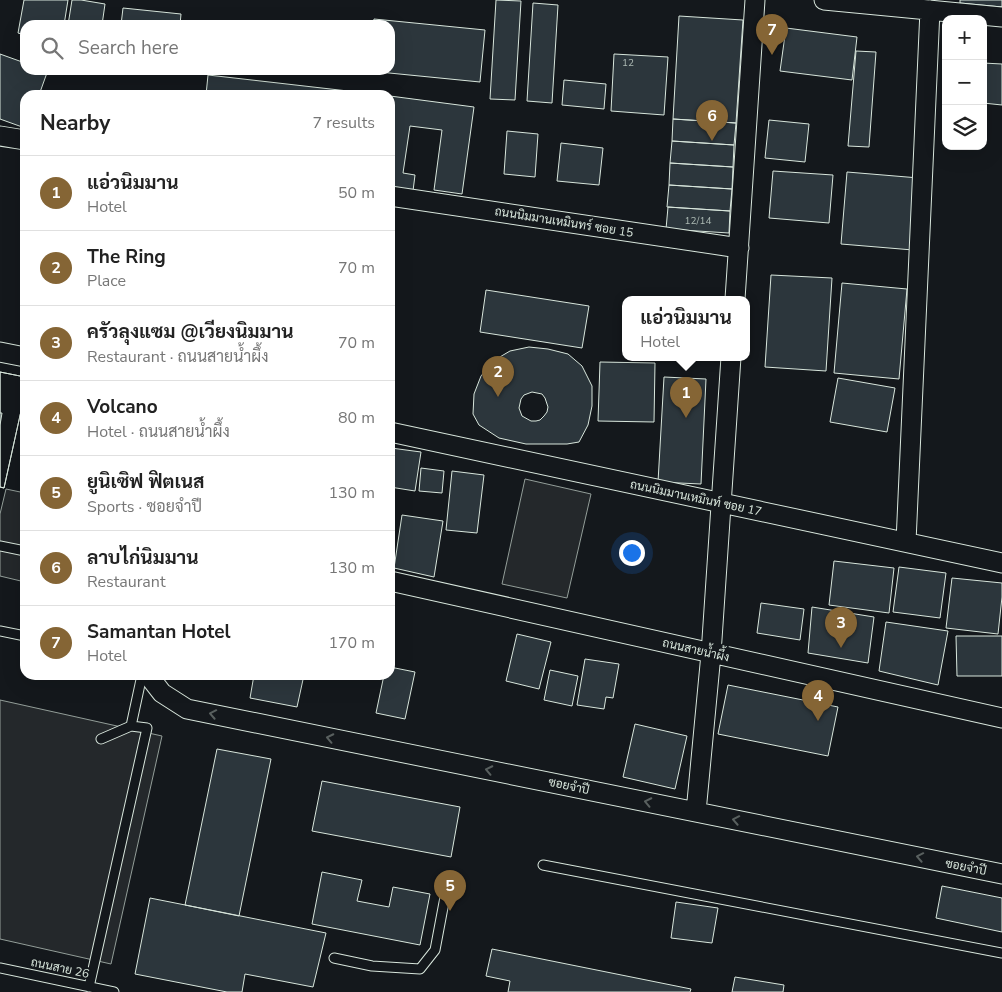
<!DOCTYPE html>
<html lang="en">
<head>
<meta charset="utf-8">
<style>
  :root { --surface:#fff; --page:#f6f6f6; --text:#222; --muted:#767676; --line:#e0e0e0; --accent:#856535 }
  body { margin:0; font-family:"Nunito Sans",Sarabun,sans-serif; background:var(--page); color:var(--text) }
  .controls { position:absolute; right:15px; top:15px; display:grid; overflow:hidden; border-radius:10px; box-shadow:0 5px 20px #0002 }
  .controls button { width:45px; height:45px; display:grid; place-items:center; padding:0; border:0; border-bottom:1px solid var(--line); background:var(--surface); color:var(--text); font:25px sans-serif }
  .you { position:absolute; left:631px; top:552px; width:18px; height:18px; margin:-12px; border:4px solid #fff; border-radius:50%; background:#1a73e8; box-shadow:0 0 0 8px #1a73e833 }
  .badge { display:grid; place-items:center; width:32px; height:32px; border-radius:50%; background:var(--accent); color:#fff; font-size:16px; font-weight:700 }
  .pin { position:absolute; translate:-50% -41px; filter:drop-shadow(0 1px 2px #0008) }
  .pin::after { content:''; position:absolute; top:26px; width:18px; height:15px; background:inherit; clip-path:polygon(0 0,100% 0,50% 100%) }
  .popup { position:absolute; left:622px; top:296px; width:128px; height:65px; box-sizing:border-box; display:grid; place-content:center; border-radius:10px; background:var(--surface); filter:drop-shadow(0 1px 4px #0005); font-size:16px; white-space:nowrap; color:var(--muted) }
  .popup b { font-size:19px; color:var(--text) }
  .popup::after { content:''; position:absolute; left:50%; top:100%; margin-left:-10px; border:10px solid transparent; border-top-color:var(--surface) }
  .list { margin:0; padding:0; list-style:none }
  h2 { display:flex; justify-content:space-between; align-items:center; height:65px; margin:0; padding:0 20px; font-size:21px }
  h2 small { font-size:16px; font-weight:400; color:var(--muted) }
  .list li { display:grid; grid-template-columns:32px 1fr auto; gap:15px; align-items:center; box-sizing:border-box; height:75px; padding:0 20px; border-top:1px solid var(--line) }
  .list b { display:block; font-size:19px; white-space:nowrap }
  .list p { margin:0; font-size:16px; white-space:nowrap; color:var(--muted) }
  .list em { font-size:16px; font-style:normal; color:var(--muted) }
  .icon { flex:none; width:28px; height:28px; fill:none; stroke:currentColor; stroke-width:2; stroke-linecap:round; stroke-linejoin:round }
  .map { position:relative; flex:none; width:1002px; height:992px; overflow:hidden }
  .search { position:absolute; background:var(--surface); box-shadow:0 5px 20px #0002; left:20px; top:20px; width:375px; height:55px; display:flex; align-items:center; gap:12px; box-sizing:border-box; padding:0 18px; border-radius:15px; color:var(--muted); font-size:19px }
  .panel { position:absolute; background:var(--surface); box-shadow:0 5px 20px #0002; left:20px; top:90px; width:375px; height:590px; border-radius:15px }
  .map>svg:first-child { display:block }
</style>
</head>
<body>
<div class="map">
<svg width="1002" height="992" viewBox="0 0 1002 992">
  <rect width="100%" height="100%" fill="#14181c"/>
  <path fill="#24282b" stroke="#939e99" d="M525,479L591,494L567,598L502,584Z
    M6,489L25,493V582L0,576V514Z
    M0,700L162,736L111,964L0,939Z"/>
  <path fill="#2c363c" stroke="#d8e6dc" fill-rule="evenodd" d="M24,0H68L64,25H25V35L18,33Z
    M72,0H81L105,4L102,25H68Z
    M496,0L521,1L515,100L490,99Z
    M960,0H1002V7L960,3Z
    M533,3L558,5L552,103L527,101Z
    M123,8L181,14L180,25H121Z
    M679,16L743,20L736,123L673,119Z
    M374,19L485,30L480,82L369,71V70H390V25H373Z
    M786,28L857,37L852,80L780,71Z
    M856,51L876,52L869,147L848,146Z
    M0,54L25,63V70H48L39,95H25V128L0,119Z
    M614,54L668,57L664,115L611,111Z
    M983,63L1002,64V105L983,103Z
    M208,75L348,91V95H206Z
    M564,80L606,84L604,109L562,105Z
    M390,96L474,107L462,194L434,190L442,130L410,126L403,173L415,175L413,191L390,188Z
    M673,119L736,123L734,145L672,141Z
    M769,120L809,124L805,162L765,158Z
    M507,131L538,134L535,177L504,174Z
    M672,141L734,145L733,167L670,163Z
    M561,143L603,148L599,185L557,181Z
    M670,163L733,167L732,189L669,185Z
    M773,171L833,175L829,223L769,218Z
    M847,172L919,178L913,250L841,244Z
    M669,185L732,189L730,211L667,207Z
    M668,207L730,211L729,233L666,229Z
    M771,275L832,278L826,371L765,367Z
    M842,283L907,289L899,379L834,373Z
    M486,290L589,306L582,348L480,332Z
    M529,347L548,349L568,354L582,366L592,386V406L588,425L579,442L567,444H526L499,438L479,425L473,414L474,394L481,376L493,361L510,351ZM532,392L542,394L545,398L548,407L547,412L544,416L540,420L536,421H531L522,416L519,408L521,399L524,395Z
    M600,362L655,363L654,422L598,421Z
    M0,372L25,377V393L4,488L0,487V425L2,413H0Z
    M0,372L25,377V393L4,488L0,487Z
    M664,377L706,379L701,484L658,482Z
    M838,378L895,388L887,432L830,422Z
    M391,448L421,452L415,491L390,487Z
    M421,468L444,471L442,493L419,491Z
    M452,471L484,475L477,533L446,530Z
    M402,515L443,521L434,577L394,568Z
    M834,561L894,568L889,613L829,605Z
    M899,567L946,573L940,618L893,612Z
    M952,578L1002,583V597L998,634L946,628Z
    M761,603L804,609L800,640L757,633Z
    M812,607L874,617L868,663L808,653Z
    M886,622L948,631L938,685L879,671Z
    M517,634L551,642L539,689L506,681Z
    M956,636H1002V676H957Z
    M585,659L619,664L613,698L606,697L604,709L577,705Z
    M390,667L415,672L405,719L376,713L384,675H390Z
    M550,670L578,676L572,706L544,700Z
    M254,675H304L297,707L250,698Z
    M728,685L838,707L828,756L718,734Z
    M635,724L687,736L675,789L623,777Z
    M217,749L271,759L239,916L185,905Z
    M322,781L460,807L451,857L312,831Z
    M322,872L362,880L357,901L389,907L393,887L430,894L420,945L312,924Z
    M942,886L1002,898V932L936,918Z
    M150,898L326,933L313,987L245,974L242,992H227L135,974Z
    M676,902L718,908L712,943L671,938Z
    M492,949L691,989L690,992H508L510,981L486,976Z
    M735,977L784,985L783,992H732Z"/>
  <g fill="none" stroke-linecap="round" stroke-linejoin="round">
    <defs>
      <path id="service" d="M0,546L25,551
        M0,631L25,636
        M131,726L142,675
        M543,865L1002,953
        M334,958L372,966L420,969L435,950L445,897
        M0,968L114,992
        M89,987L147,728L131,726L101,739"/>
      <path id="minor" d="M824,0L1002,17
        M0,136L25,140
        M390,196L739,248
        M735,299L755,0
        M0,352L25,357
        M390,432L1002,563
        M906,542L930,10
        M390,581L1002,718
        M148,675L162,693L187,709L1002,874
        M696,812L711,654L731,357"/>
    </defs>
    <use href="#service" stroke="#d8e6dc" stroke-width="11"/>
    <use href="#minor" stroke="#d8e6dc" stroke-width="21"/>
    <use href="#service" stroke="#14181c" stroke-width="9"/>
    <use href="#minor" stroke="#14181c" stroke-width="19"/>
  </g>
  <defs><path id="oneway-chevron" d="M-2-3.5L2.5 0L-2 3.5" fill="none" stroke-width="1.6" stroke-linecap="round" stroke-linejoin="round" transform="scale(1.25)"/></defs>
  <g stroke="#59605f">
    <use href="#oneway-chevron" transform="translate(213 714) rotate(-169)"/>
    <use href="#oneway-chevron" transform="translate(330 738) rotate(-168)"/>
    <use href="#oneway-chevron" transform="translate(489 770) rotate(-168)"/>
    <use href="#oneway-chevron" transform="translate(648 802) rotate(-168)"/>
    <use href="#oneway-chevron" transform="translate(736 820) rotate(-169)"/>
    <use href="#oneway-chevron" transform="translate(920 857) rotate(-169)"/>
  </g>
  <g text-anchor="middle" stroke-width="4" stroke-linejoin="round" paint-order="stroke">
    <g font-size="10" fill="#adbab4">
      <text x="628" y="66">12</text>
      <text x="698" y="224">12/14</text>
    </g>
    <g font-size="12" fill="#d8e6dc" stroke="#14181c">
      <text transform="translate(564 222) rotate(9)" y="4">ถนนนิมมานเหมินทร์ ซอย 15</text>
      <text transform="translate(696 498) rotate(12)" y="4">ถนนนิมมานเหมินท์ ซอย 17</text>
      <text transform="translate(696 650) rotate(13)" y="4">ถนนสายน้ำผึ้ง</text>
      <text transform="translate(569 786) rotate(12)" y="4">ซอยจำปี</text>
      <text transform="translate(966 867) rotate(11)" y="4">ซอยจำปี</text>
      <text transform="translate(60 968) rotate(12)" y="4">ถนนสาย 26</text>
    </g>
  </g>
</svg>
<div class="controls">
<button>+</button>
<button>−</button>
<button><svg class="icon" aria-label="layers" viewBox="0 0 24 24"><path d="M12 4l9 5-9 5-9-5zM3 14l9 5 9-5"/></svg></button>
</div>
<div class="you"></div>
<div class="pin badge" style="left:686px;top:418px">1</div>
<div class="popup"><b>แอ่วนิมมาน</b>Hotel</div>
<div class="pin badge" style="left:498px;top:397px">2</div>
<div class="pin badge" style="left:841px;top:648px">3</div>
<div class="pin badge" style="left:818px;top:721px">4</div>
<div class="pin badge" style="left:450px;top:911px">5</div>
<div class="pin badge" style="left:712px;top:141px">6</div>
<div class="pin badge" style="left:772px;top:55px">7</div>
<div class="search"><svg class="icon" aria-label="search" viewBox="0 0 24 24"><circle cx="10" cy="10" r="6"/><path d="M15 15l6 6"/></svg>Search here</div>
<section class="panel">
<h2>Nearby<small>7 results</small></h2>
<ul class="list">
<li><span class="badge">1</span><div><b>แอ่วนิมมาน</b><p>Hotel</p></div><em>50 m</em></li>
<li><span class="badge">2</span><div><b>The Ring</b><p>Place</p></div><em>70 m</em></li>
<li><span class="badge">3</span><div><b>ครัวลุงแซม @เวียงนิมมาน</b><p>Restaurant · ถนนสายน้ำผึ้ง</p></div><em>70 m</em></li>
<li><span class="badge">4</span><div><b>Volcano</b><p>Hotel · ถนนสายน้ำผึ้ง</p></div><em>80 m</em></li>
<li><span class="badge">5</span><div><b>ยูนิเซิฟ ฟิตเนส</b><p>Sports · ซอยจำปี</p></div><em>130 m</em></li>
<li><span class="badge">6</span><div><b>ลาบไก่นิมมาน</b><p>Restaurant</p></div><em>130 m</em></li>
<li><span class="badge">7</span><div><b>Samantan Hotel</b><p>Hotel</p></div><em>170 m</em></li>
</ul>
</section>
</div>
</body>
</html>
